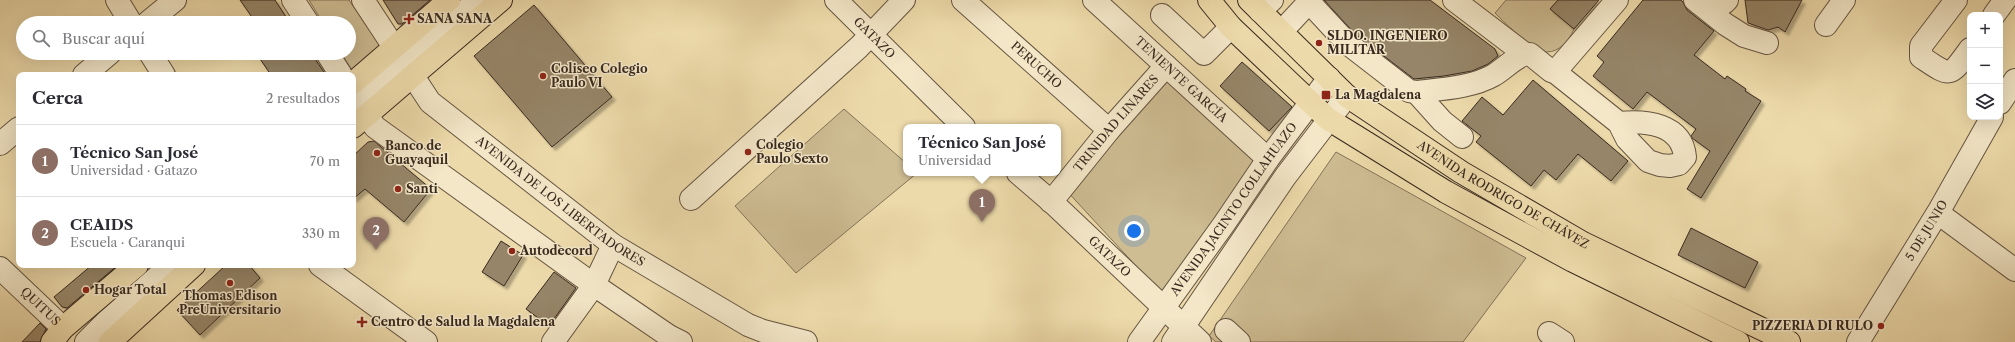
<!DOCTYPE html>
<html lang="es">
<head>
<meta charset="utf-8">
<style>
  :root { --surface:#fff; --page:#f2f2f3; --text:#2b2b33; --muted:#7c7c81; --line:#e1e1e2; --accent:#ea580c }
  body { margin:0; font-family:"Libre Caslon Text",serif; background:var(--page); color:var(--text) }
  .controls { position:absolute; right:12px; top:12px; display:grid; overflow:hidden; border-radius:8px; box-shadow:0 4px 16px #0002 }
  .controls button { width:36px; height:36px; display:grid; place-items:center; padding:0; border:0; border-bottom:1px solid var(--line); background:var(--surface); color:var(--text); font:20px sans-serif }
  .you { position:absolute; left:1134px; top:231px; width:14px; height:14px; margin:-10px; border:3px solid #fff; border-radius:50%; background:#1a73e8; box-shadow:0 0 0 6px #1a73e833 }
  .badge { display:grid; place-items:center; width:26px; height:26px; border-radius:50%; background:var(--accent); color:#fff; font-size:13px; font-weight:700 }
  .pin { position:absolute; translate:-50% -33px; filter:drop-shadow(0 1px 2px #0008) }
  .pin::after { content:''; position:absolute; top:21px; width:14px; height:12px; background:inherit; clip-path:polygon(0 0,100% 0,50% 100%) }
  .popup { position:absolute; left:903px; top:124px; width:158px; height:52px; box-sizing:border-box; display:grid; place-content:center; border-radius:8px; background:var(--surface); filter:drop-shadow(0 1px 3px #0005); font-size:13px; white-space:nowrap; color:var(--muted) }
  .popup b { font-size:15px; color:var(--text) }
  .popup::after { content:''; position:absolute; left:50%; top:100%; margin-left:-8px; border:8px solid transparent; border-top-color:var(--surface) }
  .list { margin:0; padding:0; list-style:none }
  h2 { display:flex; justify-content:space-between; align-items:center; height:52px; margin:0; padding:0 16px; font-size:17px }
  h2 small { font-size:13px; font-weight:400; color:var(--muted) }
  .list li { display:grid; grid-template-columns:26px 1fr auto; gap:12px; align-items:center; box-sizing:border-box; height:72px; padding:0 16px; border-top:1px solid var(--line) }
  .list b { display:block; font-size:15px; white-space:nowrap }
  .list p { margin:0; font-size:13px; white-space:nowrap; color:var(--muted) }
  .list em { font-size:13px; font-style:normal; color:var(--muted) }
  .icon { flex:none; width:22px; height:22px; fill:none; stroke:currentColor; stroke-width:2; stroke-linecap:round; stroke-linejoin:round }
  .map { position:relative; flex:none; width:2015px; height:342px; overflow:hidden }
  .search { position:absolute; background:var(--surface); box-shadow:0 4px 16px #0002; left:16px; top:16px; width:340px; height:44px; display:flex; align-items:center; gap:10px; box-sizing:border-box; padding:0 14px; border-radius:22px; color:var(--muted); font-size:15px }
  .panel { position:absolute; background:var(--surface); box-shadow:0 4px 16px #0002; left:16px; top:72px; width:340px; height:196px; border-radius:8px }
  .map>svg:first-child { display:block }
</style>
</head>
<body>
<div class="map">
<svg width="2015" height="342" viewBox="0 0 2015 342">
  <defs>
    <filter id="shadow"><feDropShadow dx="3.5" dy="3.5" stdDeviation="1" flood-color="#0004"/></filter>
  </defs>
  <rect width="100%" height="100%" fill="#eddaaa"/>
  <filter id="stains"><feTurbulence type="fractalNoise" baseFrequency=".005" numOctaves="4"/><feColorMatrix values="0 0 0 0 .2 0 0 0 0 .09 0 0 0 0 .02 0 0 0 .5 -.17"/></filter>
  <radialGradient id="worn" r=".72"><stop offset=".6" stop-color="#630" stop-opacity="0"/><stop offset="1" stop-color="#630" stop-opacity=".3"/></radialGradient>
  <path fill="#cebc92" stroke="#837258" d="M309,0H349L381,47L352,70L341,53H349V23H323Z
    M1506,0H1558L1550,9L1574,29C1569,40 1560,52 1547,52C1533,51 1505,23 1495,13Z
    M1162,76L1259,158L1162,294L1064,188Z
    M844,109L906,163V173H917L796,273L735,206Z
    M1336,152L1526,258L1463,342H1216L1209,336Z"/>
  <path fill="#968567" stroke="#38291f" filter="url(#shadow)" d="M240,0H275L290,23H256Z
    M383,0H430L402,24H398Z
    M1324,0H1430L1495,49L1498,56L1488,64L1472,71L1444,76L1414,79L1355,34Z
    M1558,0H1599L1574,29L1550,9Z
    M1643,0H1681L1683,2L1687,10L1714,31L1694,55L1725,79L1727,76L1746,89L1745,91L1761,101L1701,198L1687,189L1710,151L1692,138L1691,136L1696,129L1647,92L1633,109L1593,76L1604,62L1597,56Z
    M1745,0H1802L1785,32L1778,27L1768,30L1748,23Z
    M534,5L612,97L552,147L474,56Z
    M256,53H311L326,75H271Z
    M1242,62L1292,107L1269,131L1220,86Z
    M1533,80L1628,161L1611,181L1578,154L1556,180L1544,170L1531,186L1476,142L1481,136L1462,121L1482,97L1503,115Z
    M374,141L431,189L404,222L365,189L353,199V156L368,142Z
    M1691,228L1758,262L1745,288L1678,255Z
    M501,241L523,255L504,286L482,272Z
    M92,265H118L67,308L62,307L54,297Z
    M226,265H249L260,278L200,335L177,310Z
    M554,272L576,288L549,326L526,309Z
    M40,323L46,329L40,342H22Z"/>
  <g fill="none" stroke-linecap="round" stroke-linejoin="round">
    <defs>
      <g id="minor">
        <path d="M117,0L131,23"/>
        <path d="M293,0L308,23"/>
        <path id="s1" d="M363,0L430,102L613,245L748,325L763,331L806,342"/>
        <path id="s2" d="M836,0L964,127"/>
        <path id="s3" d="M963,0L1109,130"/>
        <path id="s4" d="M1094,0L1268,159"/>
        <path d="M1454,0L1525,54H1530L1551,71L1555,72L1617,0"/>
        <path d="M1695,0L1725,24L1744,36L1767,43"/>
        <path d="M1956,0L1921,46V57C1951,77 1949,78 1970,49"/>
        <path d="M1700,4L1724,3L1727,0"/>
        <path d="M1260,11L1272,0"/>
        <path d="M1162,15L1204,54L1231,27"/>
        <path d="M1994,15L2005,0"/>
        <path d="M147,23L175,0"/>
        <path d="M1826,25L1844,0"/>
        <path d="M1282,31L1309,2L1347,43L1409,91L1416,92C1441,89 1471,88 1494,75C1505,68 1513,59 1525,54"/>
        <path d="M150,53L164,75"/>
        <path d="M327,53L341,75"/>
        <path d="M1555,72L1619,123L1627,139L1648,161L1660,165L1670,166L1679,164L1685,157C1682,124 1646,120 1619,123"/>
        <path d="M84,75L110,53"/>
        <path d="M1416,92L1442,121L1462,137"/>
        <path d="M353,95L375,127L594,285L669,336L681,342"/>
        <path d="M2000,103L2015,80"/>
        <path d="M353,106L478,0"/>
        <path d="M0,144L19,128"/>
        <path id="s5" d="M1018,173L1054,204L1200,342"/>
        <path d="M691,199L859,47L904,0"/>
        <path id="s6" d="M1051,202L1109,130L1166,66"/>
        <path d="M1938,213L2015,270"/>
        <path d="M320,265L426,342"/>
        <path id="s7" d="M0,268L63,328"/>
        <path d="M1226,330L1239,342"/>
        <path d="M1549,333L1563,342"/>
        <path d="M86,342L106,322L171,265"/>
        <path d="M553,342L594,285L613,245"/>
        <path id="s8" d="M1139,342L1224,224L1268,159L1329,78"/>
        <path d="M1173,342L1285,177L1347,96"/>
        <path id="s9" d="M1858,342L1940,209L1992,117"/>
      </g>
      <g id="major">
        <path d="M1209,0L1231,27L1328,119L1446,192L1573,261L1738,342"/>
        <path id="s10" d="M1249,0L1347,96L1461,172L1583,243L1789,342"/>
        <path d="M353,83L449,0"/>
        <path d="M353,127L501,0"/>
        <path d="M52,342L63,328L137,265"/>
        <path d="M110,342L194,265"/>
      </g>
    </defs>
    <use href="#minor" stroke="#655542" stroke-width="24"/>
    <use href="#major" stroke="#38291f" stroke-width="24"/>
    <use href="#minor" stroke="#f3e7c8" stroke-width="22"/>
    <use href="#major" stroke="#eddaaa" stroke-width="22"/>
  </g>
  <g fill="#8f2418" stroke="#f3e7c8" stroke-width="1.5">
    <path d="M407 13h4v4h4v4h-4v4h-4v-4h-4v-4h4z"/>
    <circle cx="1319" cy="43" r="4"/>
    <circle cx="543" cy="76" r="4"/>
    <rect x="1321" y="90" width="10" height="10" rx="2"/>
    <circle cx="748" cy="152" r="4"/>
    <circle cx="377" cy="153" r="4"/>
    <circle cx="398" cy="189" r="4"/>
    <circle cx="512" cy="251" r="4"/>
    <circle cx="230" cy="283" r="4"/>
    <circle cx="86" cy="290" r="4"/>
    <path d="M360 316h4v4h4v4h-4v4h-4v-4h-4v-4h4z"/>
    <circle cx="1881" cy="326" r="4"/>
  </g>
  <g text-anchor="middle" stroke-width="3" stroke-linejoin="round" paint-order="stroke">
    <g font-size="12" font-weight="bold" fill="#38291f" stroke="#f3e7c8" text-anchor="start">
      <text x="417" y="23">SANA SANA</text>
      <text x="1327" y="40">SLDO. INGENIERO<tspan x="1327" dy="14">MILITAR</tspan></text>
      <text x="551" y="73">Coliseo Colegio<tspan x="551" dy="14">Paulo VI</tspan></text>
      <text x="1335" y="99">La Magdalena</text>
      <text x="756" y="149">Colegio<tspan x="756" dy="14">Paulo Sexto</tspan></text>
      <text x="385" y="150">Banco de<tspan x="385" dy="14">Guayaquil</tspan></text>
      <text x="406" y="193">Santi</text>
      <text x="520" y="255">Autodecord</text>
      <text x="94" y="294">Hogar Total</text>
      <text x="230" y="300" text-anchor="middle">Thomas Edison<tspan x="230" dy="14">PreUniversitario</tspan></text>
      <text x="371" y="326">Centro de Salud la Magdalena</text>
      <text x="1873" y="330" text-anchor="end">PIZZERIA DI RULO</text>
    </g>
    <g font-size="12" fill="#38291f" stroke="#f3e7c8">
      <text dy="4" stroke="none"><textPath href="#s2" startOffset="54">GATAZO</textPath></text>
      <text dy="4" stroke="none"><textPath href="#s3" startOffset="98">PERUCHO</textPath></text>
      <text dy="4" stroke="none"><textPath href="#s4" startOffset="118">TENIENTE GARCÍA</textPath></text>
      <text dy="4" stroke="none"><textPath href="#s6" startOffset="102">TRINIDAD LINARES</textPath></text>
      <text dy="4" stroke="none"><textPath href="#s10" startOffset="322">AVENIDA RODRIGO DE CHÁVEZ</textPath></text>
      <text dy="4" stroke="none"><textPath href="#s1" startOffset="286">AVENIDA DE LOS LIBERTADORES</textPath></text>
      <text dy="4" stroke="none"><textPath href="#s8" startOffset="163">AVENIDA JACINTO COLLAHUAZO</textPath></text>
      <text dy="4" stroke="none"><textPath href="#s9" startOffset="131">5 DE JUNIO</textPath></text>
      <text dy="4" stroke="none"><textPath href="#s5" startOffset="124">GATAZO</textPath></text>
      <text dy="4" stroke="none"><textPath href="#s7" startOffset="56">QUITUS</textPath></text>
    </g>
  </g>
  <rect width="100%" height="100%" filter="url(#stains)"/>
  <rect width="100%" height="100%" fill="url(#worn)"/>
</svg>
<div class="controls">
<button>+</button>
<button>−</button>
<button><svg class="icon" aria-label="layers" viewBox="0 0 24 24"><path d="M12 4l9 5-9 5-9-5zM3 14l9 5 9-5"/></svg></button>
</div>
<div class="you"></div>
<div class="pin badge" style="left:982px;top:222px;background:#8d6e63">1</div>
<div class="popup"><b>Técnico San José</b>Universidad</div>
<div class="pin badge" style="left:376px;top:250px;background:#8d6e63">2</div>
<div class="search"><svg class="icon" aria-label="search" viewBox="0 0 24 24"><circle cx="10" cy="10" r="6"/><path d="M15 15l6 6"/></svg>Buscar aquí</div>
<section class="panel">
<h2>Cerca<small>2 resultados</small></h2>
<ul class="list">
<li><span class="badge" style="background:#8d6e63">1</span><div><b>Técnico San José</b><p>Universidad · Gatazo</p></div><em>70 m</em></li>
<li><span class="badge" style="background:#8d6e63">2</span><div><b>CEAIDS</b><p>Escuela · Caranqui</p></div><em>330 m</em></li>
</ul>
</section>
</div>
</body>
</html>
